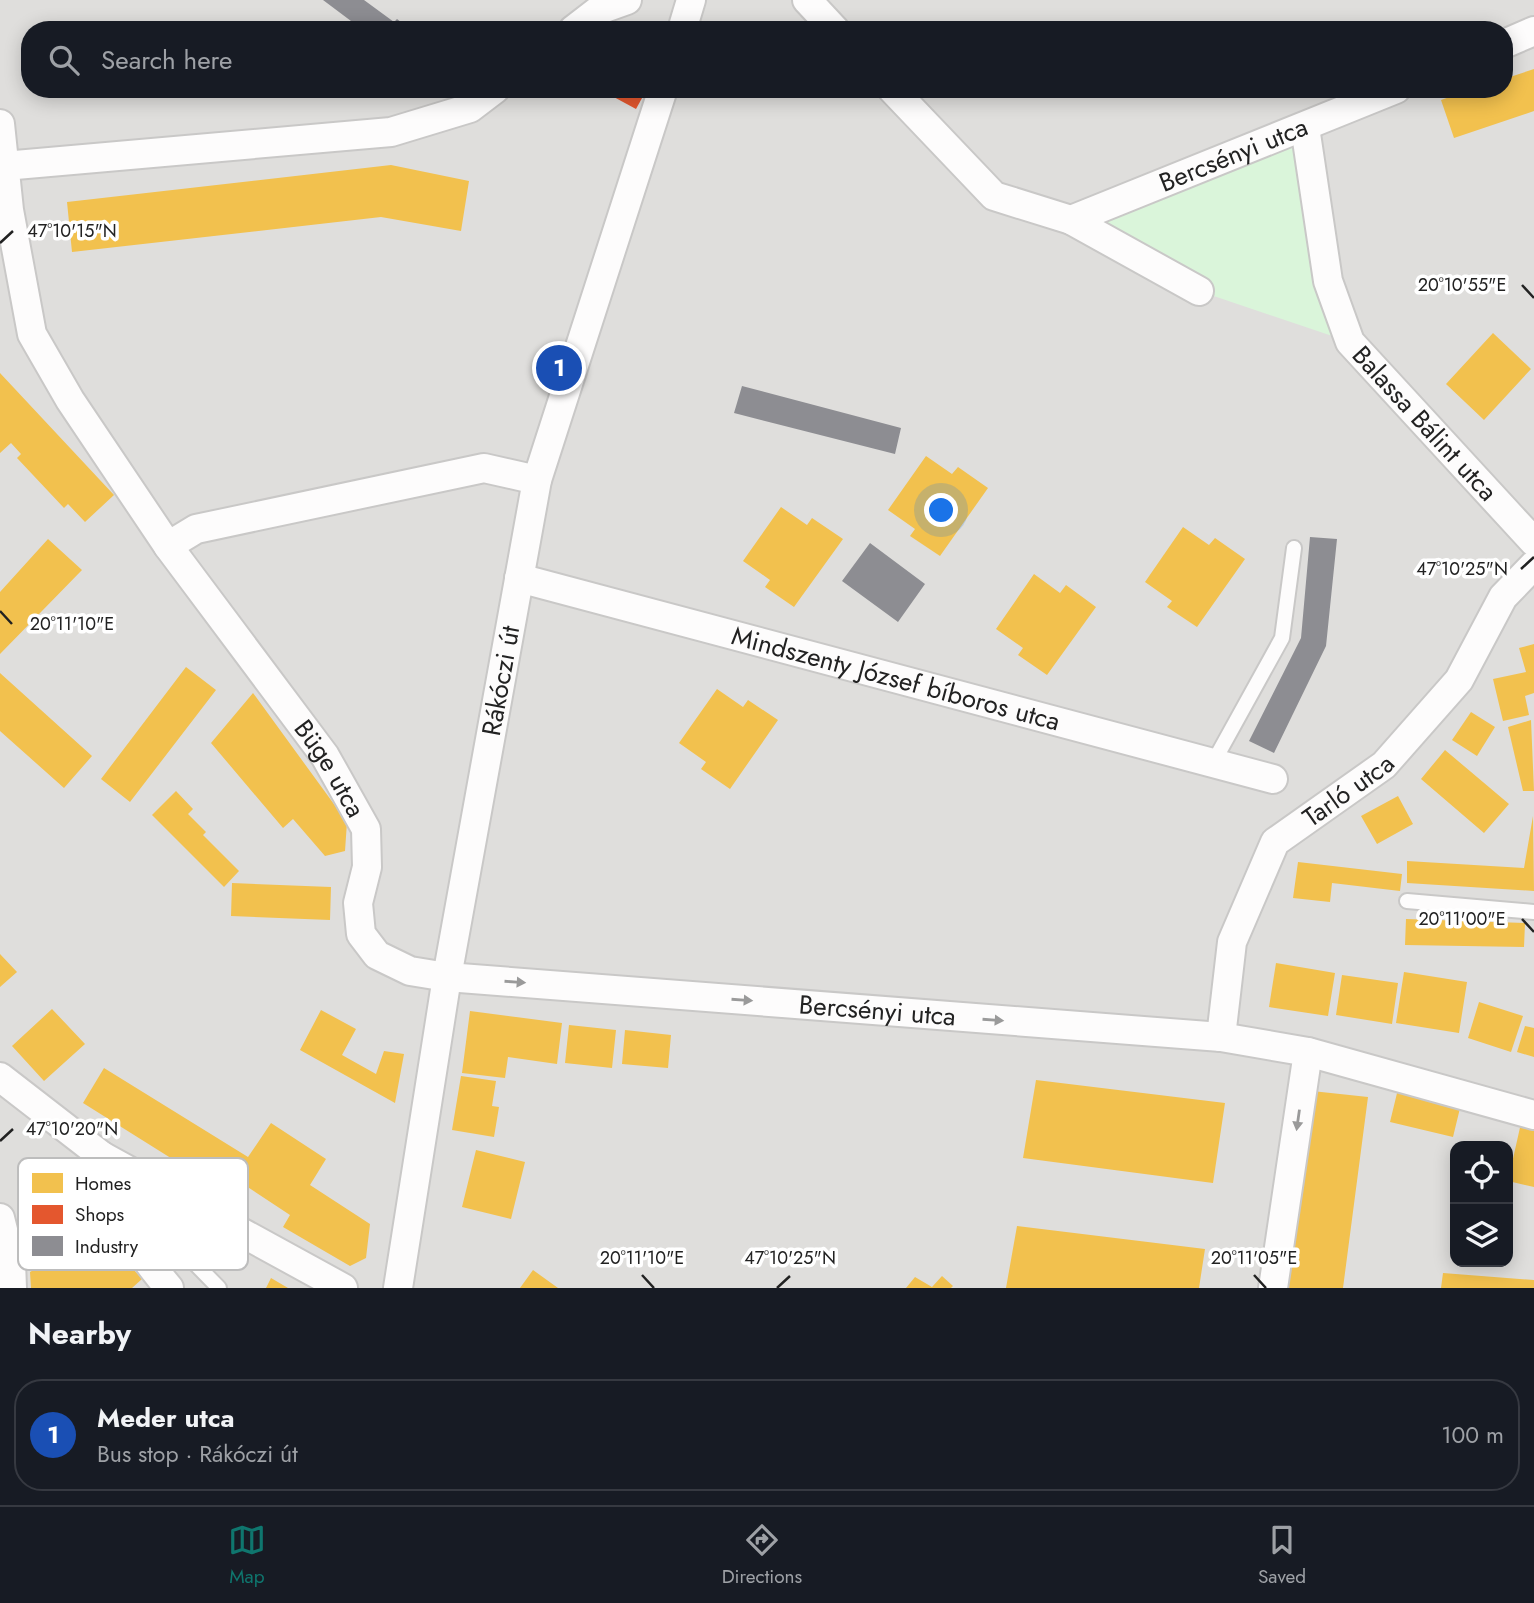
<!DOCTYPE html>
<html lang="en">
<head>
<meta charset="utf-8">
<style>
  :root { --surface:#171b24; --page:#20242c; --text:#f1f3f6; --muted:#9ea1a6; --line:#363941; --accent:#0f766e }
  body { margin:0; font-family:Jost,sans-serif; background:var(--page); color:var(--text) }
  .controls { position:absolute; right:21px; bottom:21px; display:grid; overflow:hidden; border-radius:14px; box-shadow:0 4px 18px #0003 }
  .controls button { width:63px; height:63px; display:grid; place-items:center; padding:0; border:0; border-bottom:2px solid var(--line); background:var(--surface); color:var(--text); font:35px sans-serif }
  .you { position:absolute; left:942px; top:511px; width:24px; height:24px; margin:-18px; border:5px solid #fff; border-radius:50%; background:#1a73e8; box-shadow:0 0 0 10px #1a73e833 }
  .badge { display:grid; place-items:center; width:46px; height:46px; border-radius:50%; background:var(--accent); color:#fff; font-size:23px; font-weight:700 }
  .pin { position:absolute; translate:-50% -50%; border:4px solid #fff; box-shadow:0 2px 7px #0006 }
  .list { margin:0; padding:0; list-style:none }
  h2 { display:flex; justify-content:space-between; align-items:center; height:91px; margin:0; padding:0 28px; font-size:30px }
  h2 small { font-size:23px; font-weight:400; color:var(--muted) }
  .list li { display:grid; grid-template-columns:46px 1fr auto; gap:21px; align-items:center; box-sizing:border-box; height:112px; margin:0 14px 14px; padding:0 14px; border:2px solid var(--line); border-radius:28px }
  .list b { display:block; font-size:26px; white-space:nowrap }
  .list p { margin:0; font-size:23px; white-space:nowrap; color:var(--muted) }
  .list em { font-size:23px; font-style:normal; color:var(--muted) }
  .icon { flex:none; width:38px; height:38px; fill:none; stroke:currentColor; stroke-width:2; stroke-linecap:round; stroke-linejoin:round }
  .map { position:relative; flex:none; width:1534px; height:1288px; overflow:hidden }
  .search { position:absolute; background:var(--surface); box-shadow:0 4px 18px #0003; left:21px; right:21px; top:21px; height:77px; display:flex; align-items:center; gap:18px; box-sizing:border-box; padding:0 24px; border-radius:28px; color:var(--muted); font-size:26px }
  .sheet { height:217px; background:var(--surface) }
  nav { display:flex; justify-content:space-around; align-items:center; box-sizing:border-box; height:98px; border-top:2px solid var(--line); background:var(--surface); font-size:19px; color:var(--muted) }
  nav a { display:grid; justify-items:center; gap:4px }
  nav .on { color:var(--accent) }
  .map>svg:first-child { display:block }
</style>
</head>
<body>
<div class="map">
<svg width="1534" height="1288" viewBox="0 0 1534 1288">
  <rect width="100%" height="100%" fill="#f0eeeb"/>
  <path fill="#dfdedc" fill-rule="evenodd" d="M0,0H1534V1288H0ZM30,30H1504V89H30ZM1455,1146H1508V1262H1455Z"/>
  <path fill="#daf5da" d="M1305,127L1350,342L1199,291L1071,220Z"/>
  <path fill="#f2c14e" d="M1534,69V111L1454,138L1441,100L1472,89H1504V79Z
    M391,165L469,181L461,231L381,217L72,252L67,202Z
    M1493,333L1531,369L1484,420L1446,384Z
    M0,373L114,495L85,522L68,504L64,508L17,458L21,454L11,443L0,453Z
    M926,456L952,474L958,467L988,488L940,556L910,536L915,529L888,510Z
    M781,507L807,525L812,518L843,539L794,607L765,587L770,580L743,561Z
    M1183,527L1209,545L1215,538L1245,559L1197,627L1167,607L1172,601L1145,582Z
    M48,539L82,570L0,654V592Z
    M1034,574L1060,593L1066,585L1096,607L1047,675L1018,655L1023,648L996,629Z
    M1534,644V693L1525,696L1529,715L1503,721L1493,679L1526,672L1519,648Z
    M186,667L216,690L130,802L101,779Z
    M0,673L92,756L64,788L0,731Z
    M717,689L743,707L748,700L778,720L730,789L701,769L706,762L679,743Z
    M253,693L347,822L345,851L325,856L293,819L283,828L211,743Z
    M1471,712L1495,727L1477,756L1452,740Z
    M1531,720L1534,791H1523L1508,727Z
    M1445,750L1509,804L1484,833L1421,779Z
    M176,791L193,809L188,814L206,832L203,835L239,871L224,887L152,815Z
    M1398,796L1413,824L1377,844L1361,816Z
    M1533,816L1534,891L1407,883V861L1524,868Z
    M1298,862L1402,874L1400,891L1332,883L1330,902L1293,898Z
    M232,883L331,887L330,920L231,916Z
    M1406,919L1525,923L1524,947L1405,945Z
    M0,954L17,972L0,987Z
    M1276,963L1335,973L1328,1016L1269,1007Z
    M1404,972L1467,982L1459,1033L1396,1023Z
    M1342,975L1398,983L1392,1024L1336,1015Z
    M1479,1002L1523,1016L1511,1052L1468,1038Z
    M52,1009L85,1044L44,1081L12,1046Z
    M321,1010L356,1029L342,1055L376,1074L384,1051L404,1054L395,1103L300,1050Z
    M470,1011L562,1023L557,1064L508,1057L505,1078L462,1073Z
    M569,1025L616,1030L612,1068L565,1063Z
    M1525,1026L1534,1028V1057L1517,1052Z
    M625,1030L671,1035L668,1068L622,1064Z
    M104,1068L248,1157L271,1123L326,1159L310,1185L370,1224L366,1258L350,1266L283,1227L290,1215L234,1178L225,1192L83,1103Z
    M461,1076L496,1081L492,1106L499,1107L494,1137L452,1130Z
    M1036,1080L1225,1103L1213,1183L1023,1158Z
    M1398,1089L1461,1104L1453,1137L1390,1122Z
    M1312,1091L1368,1097L1343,1288H1284Z
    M1521,1123L1534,1126V1187L1508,1181Z
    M476,1150L525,1162L511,1219L462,1207Z
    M1017,1226L1205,1249L1199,1288H1006Z
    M101,1233L142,1279L132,1288H31L30,1272Z
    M533,1270L558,1288H520Z
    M1443,1273L1534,1280V1288H1441Z
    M942,1276L953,1286L951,1288H906L915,1277L932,1287Z
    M271,1278L288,1288H266Z"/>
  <path fill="#e4572e" d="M599,89H647L636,109Z"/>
  <path fill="#8d8d92" d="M323,0H364L394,22L397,19L411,30H363Z
    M742,386L901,428L895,454L734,413Z
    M1310,537L1337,539L1326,646L1274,753L1249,741L1301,638Z
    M870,543L925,584L898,622L842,581Z"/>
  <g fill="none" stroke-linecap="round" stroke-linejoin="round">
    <defs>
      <path id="lane" d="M1213,763L1282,638L1294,548
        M1407,901L1534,912
        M116,1173L176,1244L219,1288"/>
      <g id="street">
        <path d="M807,0L835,30"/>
        <path d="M573,30L599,10L627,0"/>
        <path d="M682,30L691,0"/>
        <path d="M1504,44L1534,31"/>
        <path d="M892,89L994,196L1071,220L1199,291"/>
        <path id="s1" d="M0,124L9,210L32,334L70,400L168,546L325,756L366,829L367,867L358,903L361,934L377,955L410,971L447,977L1221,1037L1308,1052L1534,1115"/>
        <path id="s2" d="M1305,127L1328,281L1350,342L1534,542"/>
        <path d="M4,166L391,132L470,108L495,89"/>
        <path id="s3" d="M1071,220L1396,89"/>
        <path d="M168,546L196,529L484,468L537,480"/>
        <path id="s4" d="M519,578L1273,779"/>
        <path id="s5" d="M1221,1037L1232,942L1275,842L1384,765L1459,680L1503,597L1534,565"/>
        <path d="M0,1077L102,1156L343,1288"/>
        <path d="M102,1156C114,1214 131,1243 169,1288"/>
        <path d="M0,1218L11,1262L12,1288"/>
        <path id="s6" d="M398,1288L447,977L537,480L663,89"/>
        <path d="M1273,1288L1308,1052"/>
      </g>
    </defs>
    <use href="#lane" stroke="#c9c8c7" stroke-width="18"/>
    <use href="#street" stroke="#c9c8c7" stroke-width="32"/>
    <use href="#lane" stroke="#fdfcfc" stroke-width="14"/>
    <use href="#street" stroke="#fdfcfc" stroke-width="28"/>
  </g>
  <defs><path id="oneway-solid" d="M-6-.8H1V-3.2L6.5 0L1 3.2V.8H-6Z" transform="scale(1.75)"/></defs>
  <g fill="#9a9a9a">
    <use href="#oneway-solid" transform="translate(515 982) rotate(4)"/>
    <use href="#oneway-solid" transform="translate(742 1000) rotate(4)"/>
    <use href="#oneway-solid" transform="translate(993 1020) rotate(4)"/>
    <use href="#oneway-solid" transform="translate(1298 1120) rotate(98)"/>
  </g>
  <path fill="none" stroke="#222" stroke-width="2.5" d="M0,243L13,231M1522,285L1534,298M1521,569L1534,557M0,611L12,624M1522,919L1534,932M0,1141L13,1129M642,1275L654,1288M1254,1275L1266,1288M777,1288L790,1276"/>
  <g text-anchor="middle" stroke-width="7" stroke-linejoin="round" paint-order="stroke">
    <g font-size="26" fill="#222" stroke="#fff">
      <text dy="9" stroke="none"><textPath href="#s3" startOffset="175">Bercsényi utca</textPath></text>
      <text dy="9" stroke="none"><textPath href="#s2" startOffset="331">Balassa Bálint utca</textPath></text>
      <text dy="9" stroke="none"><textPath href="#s4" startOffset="390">Mindszenty József bíboros utca</textPath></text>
      <text dy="9" stroke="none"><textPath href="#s6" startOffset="616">Rákóczi út</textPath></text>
      <text dy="9" stroke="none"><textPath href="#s1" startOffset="740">Büge utca</textPath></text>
      <text dy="9" stroke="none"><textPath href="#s5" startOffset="294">Tarló utca</textPath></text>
      <text dy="9" stroke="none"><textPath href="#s1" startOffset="1449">Bercsényi utca</textPath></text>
    </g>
  </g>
  <rect x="18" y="1158" width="230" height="112" rx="10" fill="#fff" stroke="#bdbdbd" stroke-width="2"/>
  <rect x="32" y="1173" width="31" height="20" fill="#f2c14e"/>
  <rect x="32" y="1205" width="31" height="19" fill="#e4572e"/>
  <rect x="32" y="1236" width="31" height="20" fill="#8d8d92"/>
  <g font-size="19" fill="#222">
    <text x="75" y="1190">Homes</text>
    <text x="75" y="1221">Shops</text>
    <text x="75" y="1253">Industry</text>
  </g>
  <g font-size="18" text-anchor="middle" fill="#222" stroke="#fff" stroke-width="7" stroke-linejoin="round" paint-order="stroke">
    <text x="72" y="237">47°10'15"N</text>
    <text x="1462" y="291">20°10'55"E</text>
    <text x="1462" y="575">47°10'25"N</text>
    <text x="72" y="630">20°11'10"E</text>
    <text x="1462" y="925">20°11'00"E</text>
    <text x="72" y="1135">47°10'20"N</text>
    <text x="642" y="1264">20°11'10"E</text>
    <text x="1254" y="1264">20°11'05"E</text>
    <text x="790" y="1264">47°10'25"N</text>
  </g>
</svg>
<div class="controls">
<button><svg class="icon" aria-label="locate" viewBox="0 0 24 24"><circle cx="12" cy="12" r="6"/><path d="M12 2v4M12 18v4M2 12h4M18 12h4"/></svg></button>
<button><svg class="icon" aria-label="layers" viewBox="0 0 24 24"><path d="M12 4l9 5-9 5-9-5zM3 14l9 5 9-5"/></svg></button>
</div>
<div class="you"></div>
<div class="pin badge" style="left:559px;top:368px;background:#1a4fb4">1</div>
<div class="search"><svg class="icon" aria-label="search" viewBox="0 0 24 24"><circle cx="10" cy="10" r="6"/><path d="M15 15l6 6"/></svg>Search here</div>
</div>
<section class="sheet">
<h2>Nearby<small></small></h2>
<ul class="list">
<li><span class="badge" style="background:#1a4fb4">1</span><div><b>Meder utca</b><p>Bus stop · Rákóczi út</p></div><em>100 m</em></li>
</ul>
</section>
<nav>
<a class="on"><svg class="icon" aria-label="map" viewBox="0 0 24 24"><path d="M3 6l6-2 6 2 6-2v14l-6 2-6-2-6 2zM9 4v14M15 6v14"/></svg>Map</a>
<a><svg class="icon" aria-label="directions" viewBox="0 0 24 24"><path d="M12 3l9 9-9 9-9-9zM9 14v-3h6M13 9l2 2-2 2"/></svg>Directions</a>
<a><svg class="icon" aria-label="saved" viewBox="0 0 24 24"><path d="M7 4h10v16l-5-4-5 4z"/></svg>Saved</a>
</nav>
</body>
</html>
